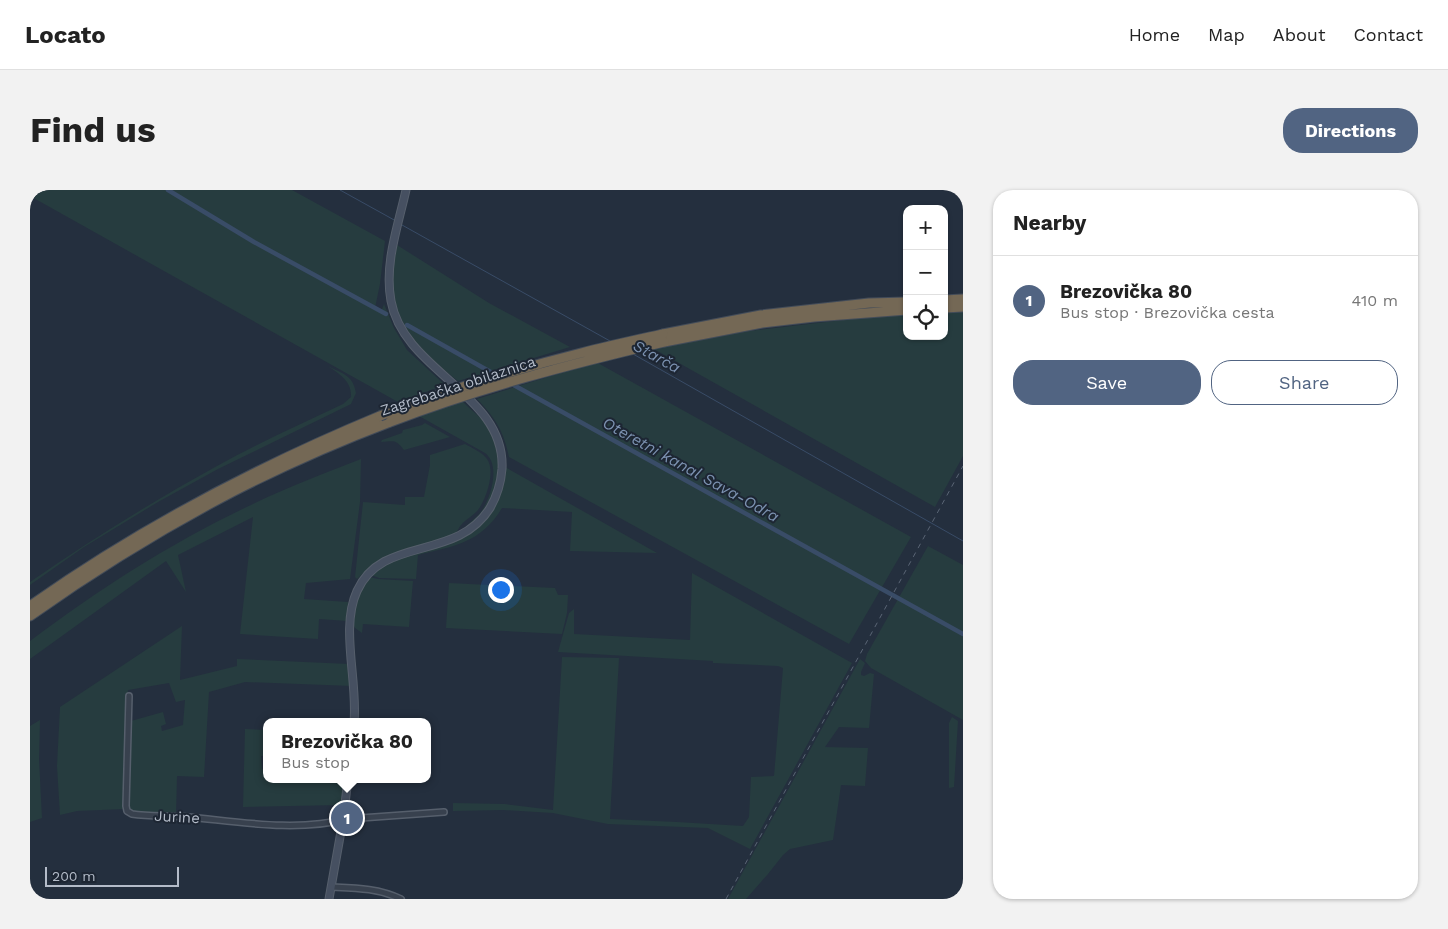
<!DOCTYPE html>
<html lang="en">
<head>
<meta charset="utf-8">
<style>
  :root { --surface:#fff; --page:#f2f2f2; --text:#222; --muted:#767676; --line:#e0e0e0; --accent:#516482 }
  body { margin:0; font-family:"Work Sans",sans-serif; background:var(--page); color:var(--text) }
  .controls { position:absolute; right:15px; top:15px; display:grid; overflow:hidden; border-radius:10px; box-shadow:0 1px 4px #0004 }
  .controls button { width:45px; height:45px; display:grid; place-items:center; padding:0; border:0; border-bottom:1px solid var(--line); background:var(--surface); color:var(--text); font:25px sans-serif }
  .scale { position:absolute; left:15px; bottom:12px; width:134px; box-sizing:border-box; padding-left:5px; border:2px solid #b4bcc9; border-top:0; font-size:14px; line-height:18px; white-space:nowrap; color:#b4bcc9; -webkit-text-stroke:4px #1d2633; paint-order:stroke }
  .you { position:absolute; left:470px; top:399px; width:18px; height:18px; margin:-12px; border:4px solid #fff; border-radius:50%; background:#1a73e8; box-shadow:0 0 0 8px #1a73e833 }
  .badge { display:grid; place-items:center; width:32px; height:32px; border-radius:50%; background:var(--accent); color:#fff; font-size:16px; font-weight:700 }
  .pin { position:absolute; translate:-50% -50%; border:2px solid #fff; box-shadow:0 1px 5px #0006 }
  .popup { position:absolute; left:233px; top:528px; width:168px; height:65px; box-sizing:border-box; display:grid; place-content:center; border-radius:10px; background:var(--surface); filter:drop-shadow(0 1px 4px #0005); font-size:16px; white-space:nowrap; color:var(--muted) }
  .popup b { font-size:19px; color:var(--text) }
  .popup::after { content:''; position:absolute; left:50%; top:100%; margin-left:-10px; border:10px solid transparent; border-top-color:var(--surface) }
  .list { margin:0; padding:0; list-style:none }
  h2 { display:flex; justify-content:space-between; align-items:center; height:65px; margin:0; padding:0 20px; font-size:21px }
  h2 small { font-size:16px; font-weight:400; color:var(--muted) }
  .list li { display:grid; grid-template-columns:32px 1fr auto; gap:15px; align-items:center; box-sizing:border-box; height:90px; padding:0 20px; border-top:1px solid var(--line) }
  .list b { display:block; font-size:19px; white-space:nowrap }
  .list p { margin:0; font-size:16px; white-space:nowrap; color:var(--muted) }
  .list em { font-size:16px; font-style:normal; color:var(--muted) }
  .actions { display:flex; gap:10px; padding:15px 20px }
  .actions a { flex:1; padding:11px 0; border:1px solid var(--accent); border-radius:20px; text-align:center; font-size:18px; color:var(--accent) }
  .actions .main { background:var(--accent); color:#fff }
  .icon { flex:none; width:28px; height:28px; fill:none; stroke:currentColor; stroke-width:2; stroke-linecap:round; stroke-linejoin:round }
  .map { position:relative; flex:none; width:933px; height:709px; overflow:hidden; border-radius:20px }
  header { display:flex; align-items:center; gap:30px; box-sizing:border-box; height:70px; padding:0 25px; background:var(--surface); border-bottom:1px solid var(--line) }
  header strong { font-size:24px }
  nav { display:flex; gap:28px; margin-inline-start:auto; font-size:18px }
  .intro { display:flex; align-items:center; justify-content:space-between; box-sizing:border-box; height:120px; padding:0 30px }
  h1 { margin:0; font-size:35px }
  .button { padding:12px 22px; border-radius:20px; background:var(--accent); color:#fff; font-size:18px; font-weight:700 }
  main { display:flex; gap:30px; padding:0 30px }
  aside { flex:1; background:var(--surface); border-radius:20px; box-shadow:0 1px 4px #0004 }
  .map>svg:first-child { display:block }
</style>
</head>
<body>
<header>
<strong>Locato</strong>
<nav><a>Home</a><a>Map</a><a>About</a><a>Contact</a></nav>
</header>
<div class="intro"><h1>Find us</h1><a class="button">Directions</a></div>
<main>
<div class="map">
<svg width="933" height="709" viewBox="0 0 933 709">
  <rect width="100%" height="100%" fill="#242f3e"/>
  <path fill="#263c3f" d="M0,0H262L355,51L350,94L345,118L351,122L354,114L364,138L377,160L415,195L368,212L0,6Z
    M367,55L459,113L540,157L428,191C394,164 363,136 362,90C362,78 365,67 367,55Z
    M933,122V266L905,317L624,159L719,141L856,125L877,124V146H914V123Z
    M566,172L881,347L819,454L479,267C474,242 465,227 447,209Z
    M298,176C313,184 323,185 326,203L321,214L188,279L128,312L54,357L0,395V392C61,350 123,311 187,276C228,253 271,234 313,214L321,207C322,191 309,184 298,176Z
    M432,211C440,219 450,227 458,235C461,239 462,245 464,250C476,283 463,320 433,339C439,333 446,328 451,322C461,308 471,275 455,263L389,226Z
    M395,233L420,247L374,260C366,249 364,251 351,252L352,250L372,243L373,240L392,235Z
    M435,254C442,258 452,262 457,269C466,281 456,309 448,320C443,326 436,329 431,335C428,338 428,342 424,345C411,353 391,355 376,359C356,365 342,375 327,389L325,387L333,312L375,315V307H394L400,275V265Z
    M331,269L330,312L320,389L276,393L274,409L318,412L317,431L289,429L288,449L210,444L223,327L148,365L156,402L136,371L0,469V451C69,399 144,351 223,314C258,297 295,283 331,269Z
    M475,277L627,363L540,361L542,322L472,318C451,353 424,356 388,365L386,389L349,388L341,385L357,373L378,364L414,355L429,349L444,340L453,331Z
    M898,356L933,375V530L841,478L835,471L837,464Z
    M662,383L822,473L720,659L678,638L578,634L523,623L473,620L423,621V613L475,614L523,620L532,467L589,468L580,629L647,632L713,636L719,627L721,587L744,586L753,478L748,476L683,473V471L528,462L539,423L544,419V444L660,450Z
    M340,387L348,389L383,391L379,437L333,434L332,443L325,438L323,434L324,418L329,403Z
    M419,393L525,398L528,405H538L537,423L532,444L416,438Z
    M152,436L150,490L207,476V469L319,474L322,496L215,492L179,502L174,587L147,586L146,625L105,624L99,620L98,616L101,531L133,522L136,534L131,536L132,541L153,535L155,510L146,512L139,493L98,500L95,619L47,621L30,625L27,576L30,517Z
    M830,469L835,473L831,482V485L834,486L840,483L844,484L839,538L809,537L795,557L838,558L835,596L811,595L803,650L760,659L753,665L738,684L716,709H698Z
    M922,527L928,531L924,597L919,598V533Z
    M10,530L9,569L12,628L0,632V536Z
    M215,539L236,540L235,552L237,553V566H231L232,579H237V589H313L311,615L213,617Z"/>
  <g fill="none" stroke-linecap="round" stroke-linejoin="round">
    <path stroke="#394c67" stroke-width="1" d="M310,0L366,31
      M372,35L580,151
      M603,164L933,351"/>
    <path stroke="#394c67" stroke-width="4.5" d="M138,0L224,52L356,124
      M377,135L466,185
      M480,193L933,444"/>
    <defs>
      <path id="minor" d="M99,506L96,616L97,621L102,624C120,627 140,625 159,627C211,632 266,642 317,629L414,622
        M301,697C325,698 348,698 371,709"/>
      <path id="secondary" d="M324,532C328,491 310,438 327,401C352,345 426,372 460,318C467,306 471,292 472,279C476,204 374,182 361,111C354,74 368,36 376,0
        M299,709L313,630L318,589"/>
      <path id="motorway" d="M914,110L933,109
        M914,118L933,117
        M633,144L731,125L839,113L877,112
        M634,152L732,133L784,127L877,120
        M0,416C109,339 227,277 350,226
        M0,426C65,380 133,338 204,301C255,275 307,252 360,232"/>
    </defs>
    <use href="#minor" stroke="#565f6c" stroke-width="8"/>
    <use href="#secondary" stroke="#565f6c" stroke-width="9"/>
    <use href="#motorway" stroke="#434c59" stroke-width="11"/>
    <use href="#minor" stroke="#38414e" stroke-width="5"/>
    <use href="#secondary" stroke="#465061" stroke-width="7"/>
    <use href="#motorway" stroke="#746855" stroke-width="9"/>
    <path stroke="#5a6575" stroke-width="1" stroke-dasharray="5 5" stroke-linecap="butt" d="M696,709L933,276"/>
    <defs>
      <path id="motorway-bridge" d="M350,226C416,201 483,180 551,163C578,156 606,150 633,144
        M360,232C449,198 541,174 634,152"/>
    </defs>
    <use href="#motorway-bridge" stroke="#434c59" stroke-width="11" stroke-linecap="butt"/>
    <use href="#motorway-bridge" stroke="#746855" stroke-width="9"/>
  </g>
  <g text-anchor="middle" stroke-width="4" stroke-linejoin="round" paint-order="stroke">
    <g font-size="15" fill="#b4bcc9" stroke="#1d2633">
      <text transform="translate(428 196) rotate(-18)" y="5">Zagrebačka obilaznica</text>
      <text transform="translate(147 627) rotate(3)" y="5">Jurine</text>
    </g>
    <g font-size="16" font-style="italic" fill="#7c92b1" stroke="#1d2633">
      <text transform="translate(627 166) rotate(29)" y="6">Starča</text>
      <text transform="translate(661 279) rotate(29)" y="6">Oteretni kanal Sava-Odra</text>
    </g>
  </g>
</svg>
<div class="controls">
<button>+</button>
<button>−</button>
<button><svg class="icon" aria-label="locate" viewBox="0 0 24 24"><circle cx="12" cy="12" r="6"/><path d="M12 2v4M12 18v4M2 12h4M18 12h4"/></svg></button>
</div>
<div class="scale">200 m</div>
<div class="you"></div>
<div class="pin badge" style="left:317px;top:628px">1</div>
<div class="popup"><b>Brezovička 80</b>Bus stop</div>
</div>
<aside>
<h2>Nearby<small></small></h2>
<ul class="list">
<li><span class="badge">1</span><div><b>Brezovička 80</b><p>Bus stop · Brezovička cesta</p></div><em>410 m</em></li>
</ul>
<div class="actions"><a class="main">Save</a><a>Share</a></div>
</aside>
</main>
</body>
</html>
